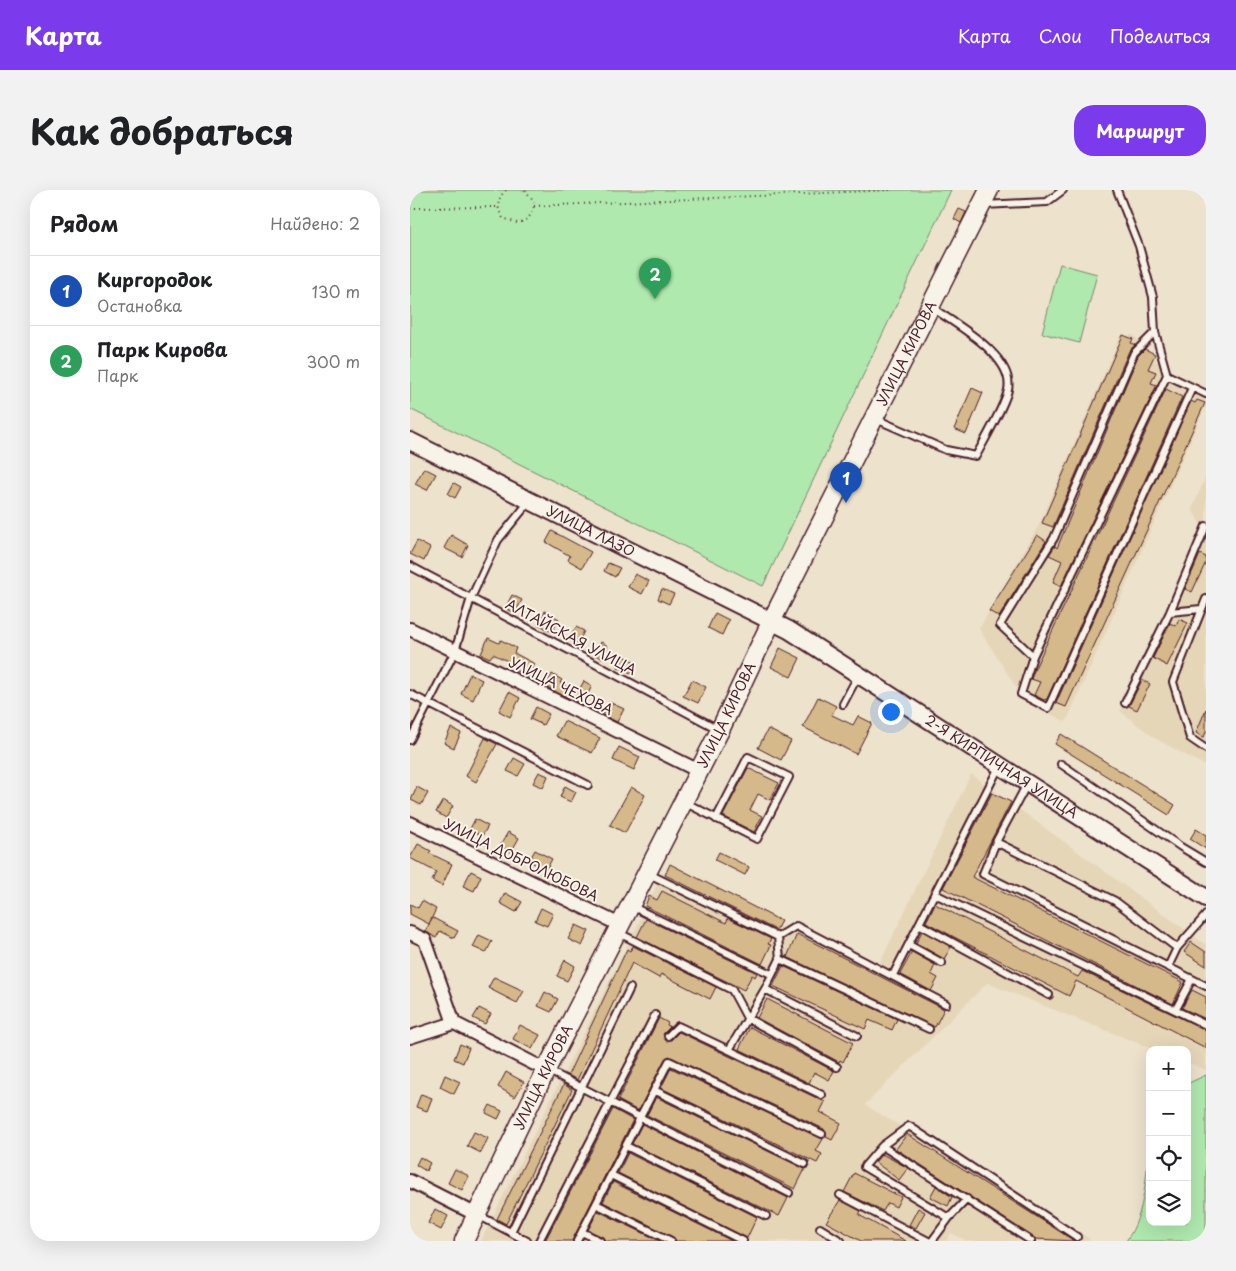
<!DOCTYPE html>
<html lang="ru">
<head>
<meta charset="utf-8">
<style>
  :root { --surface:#fff; --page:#f2f2f2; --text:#202124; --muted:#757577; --line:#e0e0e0; --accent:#7c3aed }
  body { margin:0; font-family:"Playpen Sans",sans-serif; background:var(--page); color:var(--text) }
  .controls { position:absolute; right:15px; bottom:15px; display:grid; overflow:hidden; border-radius:10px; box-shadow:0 5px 20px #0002 }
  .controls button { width:45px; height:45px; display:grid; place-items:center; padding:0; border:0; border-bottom:1px solid var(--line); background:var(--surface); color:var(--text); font:25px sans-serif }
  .you { position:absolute; left:480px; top:521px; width:18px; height:18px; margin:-12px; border:4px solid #fff; border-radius:50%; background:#1a73e8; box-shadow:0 0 0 8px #1a73e833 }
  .badge { display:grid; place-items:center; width:32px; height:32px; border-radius:50%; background:var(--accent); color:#fff; font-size:16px; font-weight:700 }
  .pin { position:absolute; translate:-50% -41px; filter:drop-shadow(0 1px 2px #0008) }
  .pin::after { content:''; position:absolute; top:26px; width:18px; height:15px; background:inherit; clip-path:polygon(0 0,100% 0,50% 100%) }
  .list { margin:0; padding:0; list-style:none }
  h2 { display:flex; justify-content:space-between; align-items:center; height:65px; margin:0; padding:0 20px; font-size:21px }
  h2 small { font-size:16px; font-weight:400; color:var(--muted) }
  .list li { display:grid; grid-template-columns:32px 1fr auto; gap:15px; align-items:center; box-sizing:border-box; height:70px; padding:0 20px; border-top:1px solid var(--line) }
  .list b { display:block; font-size:19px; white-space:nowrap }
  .list p { margin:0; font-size:16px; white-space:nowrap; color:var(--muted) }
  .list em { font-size:16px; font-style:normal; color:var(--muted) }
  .icon { flex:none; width:28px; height:28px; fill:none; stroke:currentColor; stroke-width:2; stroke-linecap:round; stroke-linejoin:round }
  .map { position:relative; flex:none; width:796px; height:1051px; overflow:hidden; border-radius:20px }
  header { display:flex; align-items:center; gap:30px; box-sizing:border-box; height:70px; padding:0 25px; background:var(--accent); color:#fff }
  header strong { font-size:24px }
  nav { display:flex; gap:28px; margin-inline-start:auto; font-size:18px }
  .intro { display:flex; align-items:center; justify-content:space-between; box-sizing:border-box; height:120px; padding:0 30px }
  h1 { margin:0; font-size:35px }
  .button { padding:12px 22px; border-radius:20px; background:var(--accent); color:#fff; font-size:18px; font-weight:700 }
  main { display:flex; gap:30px; padding:0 30px }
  aside { flex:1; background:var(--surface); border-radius:20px; box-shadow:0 5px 20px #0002 }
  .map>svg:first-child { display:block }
</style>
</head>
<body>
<header>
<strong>Карта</strong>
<nav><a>Карта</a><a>Слои</a><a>Поделиться</a></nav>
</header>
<div class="intro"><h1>Как добраться</h1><a class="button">Маршрут</a></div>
<main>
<aside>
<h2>Рядом<small>Найдено: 2</small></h2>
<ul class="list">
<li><span class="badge" style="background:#1a4fb4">1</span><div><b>Киргородок</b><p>Остановка</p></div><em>130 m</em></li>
<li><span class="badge" style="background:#2e9e5b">2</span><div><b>Парк Кирова</b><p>Парк</p></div><em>300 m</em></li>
</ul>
</aside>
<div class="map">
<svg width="796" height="1051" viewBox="0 0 796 1051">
  <rect width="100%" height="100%" fill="#ede2cc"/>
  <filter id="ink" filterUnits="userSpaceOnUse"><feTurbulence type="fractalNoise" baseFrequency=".02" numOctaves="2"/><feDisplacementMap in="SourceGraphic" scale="10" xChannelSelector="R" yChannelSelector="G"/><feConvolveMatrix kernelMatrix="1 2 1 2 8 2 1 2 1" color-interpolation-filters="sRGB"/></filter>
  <g filter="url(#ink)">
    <path fill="#e6d6b8" d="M723,145L752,178L796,205V215L656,532L615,511L569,439L630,333L710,147Z
      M796,286V576L746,549L710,521L794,341L782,319Z
      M561,584L796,755V880L777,872V860H745L577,793L455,915L680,1049L678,1051H557L541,1043L536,1051H71L253,683L466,781Z"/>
    <path fill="#afe9ae" stroke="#7c846c" d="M0,0H541L353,396L0,219Z
      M650,74L687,84L669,153L632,143Z
      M796,885V1051H716C736,1024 736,982 740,949V1032H777V894Z"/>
    <path fill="#d5b98a" stroke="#4a1f2b" d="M549,19L556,22L551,33L544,29Z
      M713,145L723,149L721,153L725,155L719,161L643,337L632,333Z
      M735,159L745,164L738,179L746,182L741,193L747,195L651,396L643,392L652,371L639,365L645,356L647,358L728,166Z
      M562,198L573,203L556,244L544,239Z
      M756,199L772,207L637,509L634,510L624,505L630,492L621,489L625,478Z
      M787,210L795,213L656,517L646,513L781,211L785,213Z
      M14,278L26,284L17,300L5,294Z
      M44,293L51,297L45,308L38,304Z
      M142,341L181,362L172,378L158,370L160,366L136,352Z
      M41,345L58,355L52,367L34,358Z
      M627,345L636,351L589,427L579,421Z
      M7,351L20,358L14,371L0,364Z
      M790,364L796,367V372L782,402L775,399Z
      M198,373L210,378L205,387L194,381Z
      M225,384L239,391L232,404L218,397Z
      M252,399L264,404L259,414L248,409Z
      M102,405L112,410L105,423L95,418Z
      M135,421L149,429L142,442L128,434Z
      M305,423L319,430L312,445L298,438Z
      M769,429L778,433L757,476L743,468L760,433L766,436Z
      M166,437L174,441L168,454L159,449Z
      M78,448L89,453L91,450L106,458L104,463L125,474L118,487L104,480L106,475L83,464L80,468L71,464Z
      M191,452L198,456L192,468L185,465Z
      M370,458L390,468L381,487L361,477Z
      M214,466L227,473L221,483L208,477Z
      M60,484L72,490L63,510L51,504Z
      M142,484L152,490L150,493L168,502L174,491L182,496L172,515L135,496Z
      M282,490L296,497L288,513L273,506Z
      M732,490L740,494L727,520L719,516Z
      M99,502L110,508L100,527L89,521Z
      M408,507L426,516L422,525L443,535L448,526L462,533L446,564L393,537Z
      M199,512L214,519L207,532L193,525Z
      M126,517L139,524L133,535L120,529Z
      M796,519V542L794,547L786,543Z
      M154,531L190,548L182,563L146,546Z
      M41,538L51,543L44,558L34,553Z
      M358,539L381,551L371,570L348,558Z
      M651,544L765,615L759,625L645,554Z
      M75,548L87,554L66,592L56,586Z
      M209,557L230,567L224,580L203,570Z
      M104,568L115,574L108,586L97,581Z
      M338,578L369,593L360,610L348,604L340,620L352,626L344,642L313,626Z
      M129,582L138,586L133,598L123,593Z
      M155,596L166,602L161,612L150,607Z
      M7,597L18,603L11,615L1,610Z
      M221,597L235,605L215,643L200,635Z
      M582,603L601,612L562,687L773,792L763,814L533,698Z
      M33,610L43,616L36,628L26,622Z
      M65,629L78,636L72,646L60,639Z
      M786,639L796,645V659L780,649Z
      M98,642L109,648L101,662L90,656Z
      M8,654L21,661L19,663L42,674L32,696L22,691L26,682L0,668Z
      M125,660L142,669L136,680L119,671Z
      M309,662L339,677L335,685L305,670Z
      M260,674L371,731L366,740L255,685Z
      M61,681L71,686L64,701L53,696Z
      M252,701L316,733L318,728L361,749L358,754L361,755L352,774L235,716L239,706L247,710Z
      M95,703L112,712L106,722L90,713Z
      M12,711L26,719L19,734L0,724V714L8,718Z
      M525,714L668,787L672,781L796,840V858L666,791L659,806L546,748L516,732Z
      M131,718L143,724L137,736L125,731Z
      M23,728L48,741L44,748L30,741L26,748L15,741Z
      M236,729L347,783L345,787L342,785L334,800L227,747Z
      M166,735L179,741L172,756L158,749Z
      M512,741L541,757L534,769L506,753Z
      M387,744L534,819L525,837L377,767Z
      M69,745L82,751L76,763L63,757Z
      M781,752L796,762V776L774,762Z
      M223,756L306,797L300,809L251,784L249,788L222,773L167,890L158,885L217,759L220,761Z
      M502,762L525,775L521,784L528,788L521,801L490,784Z
      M155,770L165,776L157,791L147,786Z
      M373,776L487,829L482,840L459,830L455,839L363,796Z
      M84,787L114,801L107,813L78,798Z
      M782,800L796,807V829L772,818Z
      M135,802L148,809L141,822L128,816Z
      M357,809L443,853L433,872L430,870L429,872L347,828Z
      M69,818L81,824L75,834L63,828Z
      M249,828L258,833L257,835L260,837L253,844L256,851L261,850L269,842L415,912L410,922L431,933L422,950L416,947L414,939L259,866L255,869L228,921L208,910Z
      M110,835L130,845L122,859L103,849Z
      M340,837L424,881L419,890L404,882L399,893L329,859Z
      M50,854L59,858L53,873L44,869Z
      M261,878L413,949L406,961L412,964L407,973L251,898Z
      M96,882L114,892L105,907L88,897Z
      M35,885L50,892L44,904L30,897Z
      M154,894L162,900L96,1034L87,1029Z
      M11,904L22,908L17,921L6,917Z
      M246,907L395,979L385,999L237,925Z
      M80,915L92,921L88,929L76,923Z
      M203,919L223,930L162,1051H135Z
      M232,934L378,1008L369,1026L222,954Z
      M64,942L78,948L71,963L57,956Z
      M497,944L660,1048L664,1051L626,1049L486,959Z
      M218,963L347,1027L337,1048L208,983Z
      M472,964L498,978L489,990L465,972Z
      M10,967L20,973L16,981L6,975Z
      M45,979L59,986L52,1000L38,993Z
      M444,983L491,1007L486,1017L478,1013L473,1021L434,1002Z
      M203,992L322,1051H266L263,1047L193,1012Z
      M526,996L542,1007L538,1016L520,1007Z
      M430,1010L451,1021L449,1025L496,1051H451L416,1032Z
      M508,1018L515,1022L506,1038L499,1035Z
      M25,1019L38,1026L31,1040L18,1033Z
      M188,1021L250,1051H195L193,1047L178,1040Z"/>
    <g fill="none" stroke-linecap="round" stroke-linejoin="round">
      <defs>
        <path id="service" d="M707,0L729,56L743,107L745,142L757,185L796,204
          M573,15L637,12L653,0
          M757,185L623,466L611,504L638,518L782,198
          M466,229L536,260L566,266C574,251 595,215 598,200C605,166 545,134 521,117
          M0,376L308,539
          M796,409L763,492L780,548L796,559
          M760,422L791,419
          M623,466L590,435L644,348L724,163L745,142
          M0,504L178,595
          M715,513L760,422L796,336
          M433,514L449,484
          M0,550L45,461L61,408L88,350L119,312
          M651,574L771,657L796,672
          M617,594L586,652L573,684L796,796
          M274,612L347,649L379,587L338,567L306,629
          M586,652L705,711L767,758
          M237,683L368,747L370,769L355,799L319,860L268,836L258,846
          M525,704L796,835
          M221,716L361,784
          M509,734L639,805
          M207,742L322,800L337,828L427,877
          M368,747L386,736L536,814
          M499,755L532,773
          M370,769L519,839
          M758,777L767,758L796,725
          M483,785L589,577
          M355,799L447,846
          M766,819L782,789
          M319,860L412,905
          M137,880L379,1003
          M244,900L395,974
          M216,956L356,1026
          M472,956L621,1051
          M201,985L333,1051
          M430,1005L518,1051
          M186,1014L261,1051
          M68,1025L117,1051
          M539,1028L454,977L472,956L499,936L667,1047
          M410,1038L431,1051
          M101,1042L220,798
          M172,1042L190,1051
          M129,1051L245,825
          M167,1051L259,871L412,944
          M522,1051L539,1028L557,1009"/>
        <path id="minor" d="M0,439L289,581
          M0,633L210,735
          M0,743L15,750L44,833
          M0,847L44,833L136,880
          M0,991L67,1025"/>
        <g id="tertiary">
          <path id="s1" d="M0,251L379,440L796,708"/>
        </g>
        <g id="secondary">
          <path id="s2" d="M54,1051L136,880L310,540L362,430L579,0"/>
        </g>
      </defs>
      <use href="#service" stroke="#4a1f2b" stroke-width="10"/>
      <use href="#minor" stroke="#4a1f2b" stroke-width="16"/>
      <use href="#tertiary" stroke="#4a1f2b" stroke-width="20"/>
      <use href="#secondary" stroke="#4a1f2b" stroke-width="21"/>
      <path stroke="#4a1f2b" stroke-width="2" stroke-dasharray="1 4" stroke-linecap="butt" d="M96,0C87,8 86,18 93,28L107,33C119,31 124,23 124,11L115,0
        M124,16L480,0
        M0,18L88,17"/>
      <use href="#service" stroke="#f7f3e8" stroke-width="6"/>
      <use href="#minor" stroke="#f7f3e8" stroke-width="12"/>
      <use href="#tertiary" stroke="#f7f3e8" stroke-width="16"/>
      <use href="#secondary" stroke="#f7f3e8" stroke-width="18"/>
    </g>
  </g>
  <g text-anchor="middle" stroke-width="4" stroke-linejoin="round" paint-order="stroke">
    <g font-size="14" fill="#4a1f2b" stroke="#f7f3e8">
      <text dy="5" stroke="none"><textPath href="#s2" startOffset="992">УЛИЦА КИРОВА</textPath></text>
      <text dy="5" stroke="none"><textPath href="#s1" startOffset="202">УЛИЦА ЛАЗО</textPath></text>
      <text transform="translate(161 447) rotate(28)" y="5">АЛТАЙСКАЯ УЛИЦА</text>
      <text transform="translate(151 496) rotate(26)" y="5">УЛИЦА ЧЕХОВА</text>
      <text dy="5" stroke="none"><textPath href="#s2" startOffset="588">УЛИЦА КИРОВА</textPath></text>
      <text dy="5" stroke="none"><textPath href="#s1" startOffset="676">2-Я КИРПИЧНАЯ УЛИЦА</textPath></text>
      <text transform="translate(111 670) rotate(26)" y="5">УЛИЦА ДОБРОЛЮБОВА</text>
      <text dy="5" stroke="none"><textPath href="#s2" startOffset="182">УЛИЦА КИРОВА</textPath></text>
    </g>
  </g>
</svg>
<div class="controls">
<button>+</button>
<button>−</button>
<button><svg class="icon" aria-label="locate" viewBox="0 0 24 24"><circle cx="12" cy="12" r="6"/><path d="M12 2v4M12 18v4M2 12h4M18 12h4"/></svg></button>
<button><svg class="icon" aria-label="layers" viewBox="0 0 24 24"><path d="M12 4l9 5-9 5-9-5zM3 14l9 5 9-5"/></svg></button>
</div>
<div class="you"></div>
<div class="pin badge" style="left:436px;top:313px;background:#1a4fb4">1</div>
<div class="pin badge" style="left:245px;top:109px;background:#2e9e5b">2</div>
</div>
</main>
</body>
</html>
